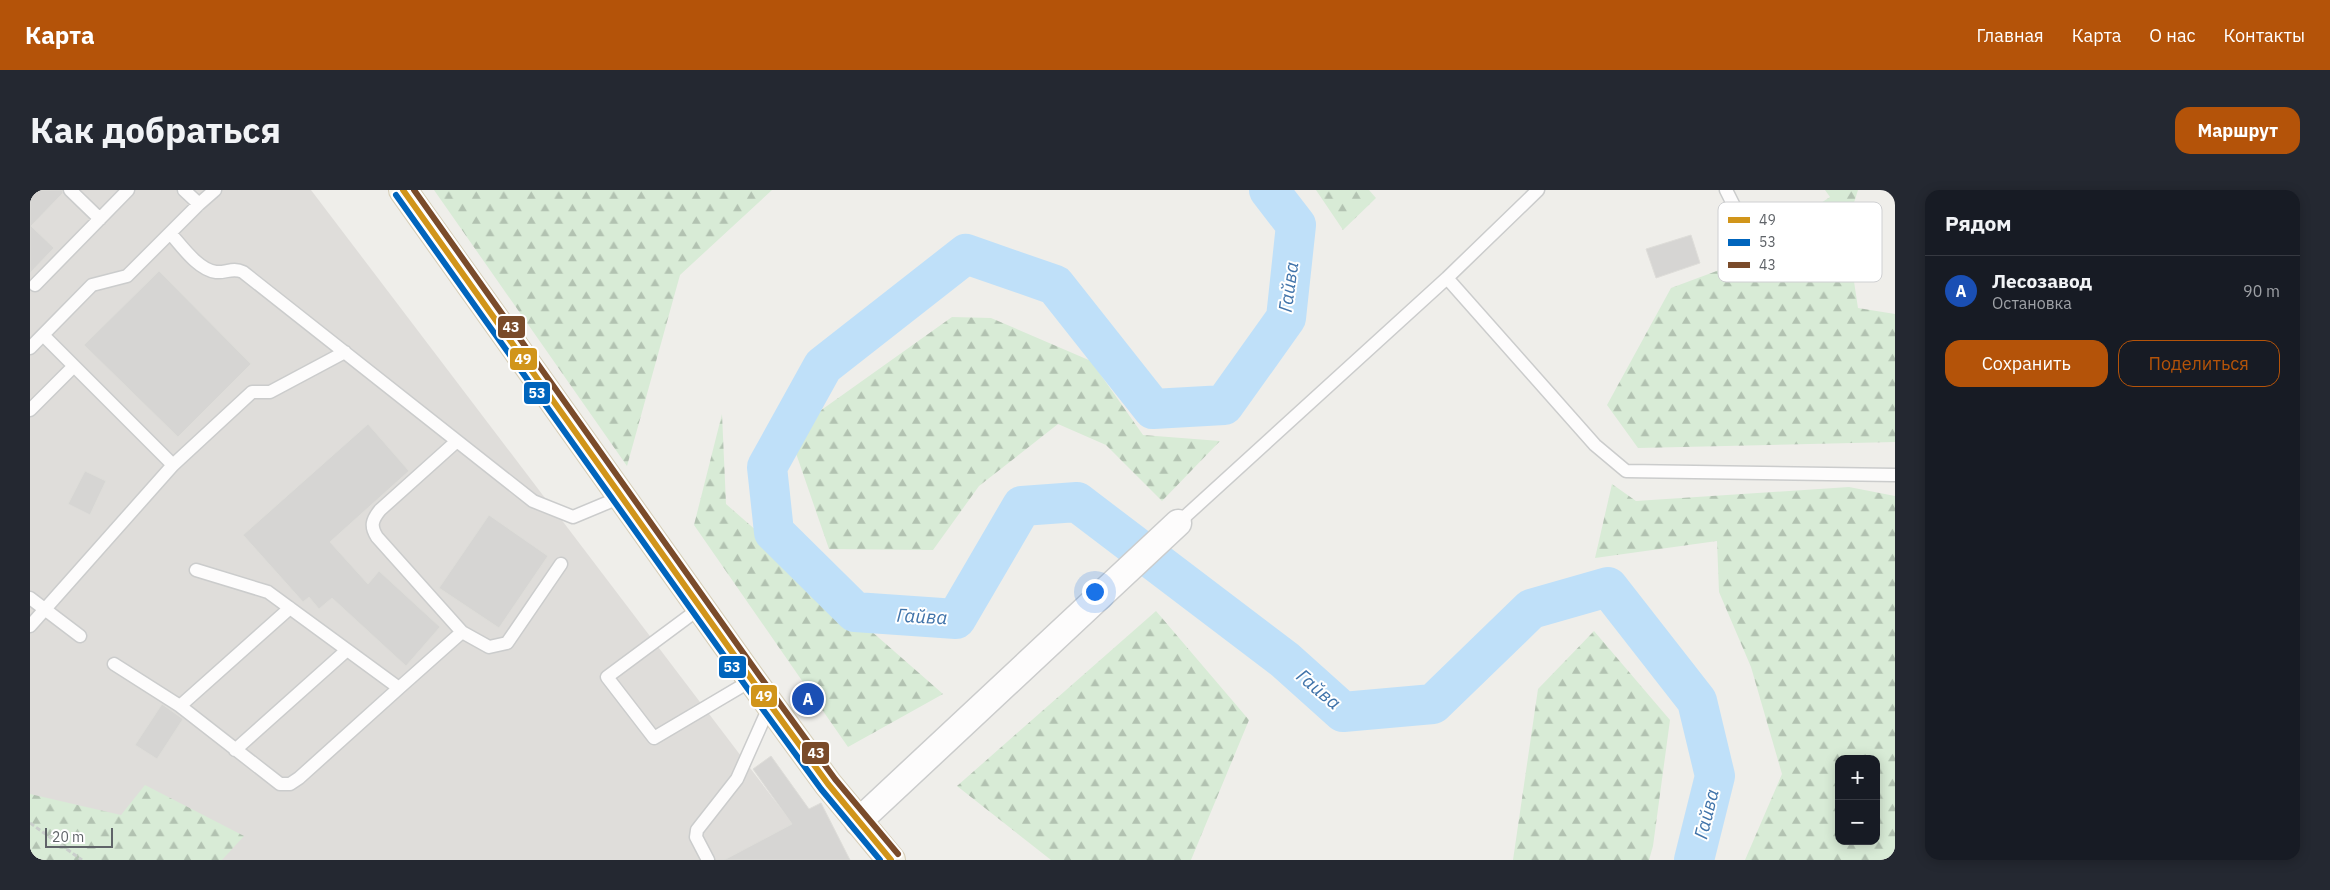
<!DOCTYPE html>
<html lang="ru">
<head>
<meta charset="utf-8">
<style>
  :root { --surface:#171b24; --page:#242831; --text:#f1f3f6; --muted:#9ea1a6; --line:#363941; --accent:#b45309 }
  body { margin:0; font-family:"IBM Plex Sans",sans-serif; background:var(--page); color:var(--text) }
  .controls { position:absolute; right:15px; bottom:15px; display:grid; overflow:hidden; border-radius:10px; box-shadow:0 2px 12px #0003 }
  .controls button { width:45px; height:45px; display:grid; place-items:center; padding:0; border:0; border-bottom:1px solid var(--line); background:var(--surface); color:var(--text); font:25px sans-serif }
  .scale { position:absolute; left:15px; bottom:12px; width:68px; box-sizing:border-box; padding-left:5px; border:2px solid #5f6368; border-top:0; font-size:14px; line-height:18px; white-space:nowrap; color:#5f6368; -webkit-text-stroke:4px #fff; paint-order:stroke }
  .you { position:absolute; left:1064px; top:401px; width:18px; height:18px; margin:-12px; border:4px solid #fff; border-radius:50%; background:#1a73e8; box-shadow:0 0 0 8px #1a73e833 }
  .badge { display:grid; place-items:center; width:32px; height:32px; border-radius:50%; background:var(--accent); color:#fff; font-size:16px; font-weight:700 }
  .pin { position:absolute; translate:-50% -50%; border:2px solid #fff; box-shadow:0 1px 5px #0006 }
  .list { margin:0; padding:0; list-style:none }
  h2 { display:flex; justify-content:space-between; align-items:center; height:65px; margin:0; padding:0 20px; font-size:21px }
  h2 small { font-size:16px; font-weight:400; color:var(--muted) }
  .list li { display:grid; grid-template-columns:32px 1fr auto; gap:15px; align-items:center; box-sizing:border-box; height:70px; padding:0 20px; border-top:1px solid var(--line) }
  .list b { display:block; font-size:19px; white-space:nowrap }
  .list p { margin:0; font-size:16px; white-space:nowrap; color:var(--muted) }
  .list em { font-size:16px; font-style:normal; color:var(--muted) }
  .actions { display:flex; gap:10px; padding:15px 20px }
  .actions a { flex:1; padding:11px 0; border:1px solid var(--accent); border-radius:15px; text-align:center; font-size:18px; color:var(--accent) }
  .actions .main { background:var(--accent); color:#fff }
  .map { position:relative; flex:none; width:1865px; height:670px; overflow:hidden; border-radius:15px }
  header { display:flex; align-items:center; gap:30px; box-sizing:border-box; height:70px; padding:0 25px; background:var(--accent); color:#fff }
  header strong { font-size:24px }
  nav { display:flex; gap:28px; margin-inline-start:auto; font-size:18px }
  .intro { display:flex; align-items:center; justify-content:space-between; box-sizing:border-box; height:120px; padding:0 30px }
  h1 { margin:0; font-size:35px }
  .button { padding:12px 22px; border-radius:15px; background:var(--accent); color:#fff; font-size:18px; font-weight:700 }
  main { display:flex; gap:30px; padding:0 30px }
  aside { flex:1; background:var(--surface); border-radius:15px; box-shadow:0 2px 12px #0003 }
  .map>svg:first-child { display:block }
</style>
</head>
<body>
<header>
<strong>Карта</strong>
<nav><a>Главная</a><a>Карта</a><a>О нас</a><a>Контакты</a></nav>
</header>
<div class="intro"><h1>Как добраться</h1><a class="button">Маршрут</a></div>
<main>
<div class="map">
<svg width="1865" height="670" viewBox="0 0 1865 670">
  <defs>
    <pattern id="forest-firs" width="22" height="20" patternUnits="userSpaceOnUse" patternTransform="scale(1.25)"><rect width="22" height="20" fill="#d8ebd6"/><path d="M5 1l3.5 6h-7zM16 11l3.5 6h-7z" fill="#b2c2b1"/></pattern>
  </defs>
  <rect width="100%" height="100%" fill="#efeeea"/>
  <path fill="#dfddda" d="M0,0H281L790,670H0Z"/>
  <path fill="url(#forest-firs)" fill-rule="evenodd" d="M404,0H742L650,85L597,276Z
    M1286,0H1339L1346,8L1313,40Z
    M1795,0H1828L1816,38L1828,118L1865,124V252L1608,258L1577,215L1641,98L1727,66L1756,36L1800,7Z
    M922,127L961,128L1061,171L1113,245L1190,251L1132,311L1076,255L1028,234L949,296L903,360L799,359L759,243Z
    M692,224L696,314L913,504L818,557L664,335Z
    M1582,294L1606,311L1819,297L1865,306V670H1715L1752,584L1721,477L1689,402L1687,351L1565,368ZM1809,569H1846V651H1809Z
    M1126,421L1219,530L1161,670H1021L927,596Z
    M1564,441L1640,530L1623,656L1619,670H1483L1508,499Z
    M115,595L214,646L192,670H0V604L91,625Z"/>
  <g fill="none" stroke-linecap="round" stroke-linejoin="round">
    <path stroke="#bfe0f9" stroke-width="40" d="M1239,0L1266,35L1256,128L1194,215L1123,219L1025,95L936,64L793,176L737,277L744,342L825,422L926,429L992,316L1047,312L1255,470L1313,522L1403,514L1501,419L1578,397L1667,511L1685,586L1664,670"/>
  </g>
  <path fill="#d6d5d3" stroke="#deddd9" d="M0,0H32L33,3L1,36L24,58L0,83Z
    M1661,45L1670,73L1626,88L1616,59Z
    M129,81L221,174L148,247L54,155Z
    M338,234L379,281L300,352L338,394L349,381L410,437L376,476L302,408L289,419L279,407L273,412L213,345Z
    M55,281L76,291L60,325L38,314Z
    M459,325L518,366L469,438L409,398Z
    M132,514L153,529L127,569L105,555Z
    M741,566L779,619L791,613L820,670H694L762,634L723,579Z"/>
  <g fill="none" stroke-linecap="round" stroke-linejoin="round">
    <defs>
      <path id="service" d="M40,0L70,29
        M154,0L169,14L185,0
        M1696,0L1712,32
        M169,14L140,43C151,55 168,80 186,82C196,83 203,77 213,82L503,311L543,327L591,307
        M1417,88L1565,255L1596,281L1865,285
        M5,95L98,0
        M13,145L143,275
        M0,158L62,95L97,86L140,43
        M0,220L44,176
        M1148,333L1417,88L1508,0
        M166,380L238,402L369,498L432,442L347,347C340,336 342,330 350,320L427,251
        M0,408L50,446
        M670,418L577,487L624,548L722,490
        M0,436L143,275L222,202H240L315,162
        M432,442L459,457L477,453L531,374
        M84,474L150,516L250,594H260L269,588L369,498
        M150,516L260,418
        M205,560L317,460
        M678,670L666,647L667,640L707,589L740,515"/>
      <path id="minor" d="M828,632L1148,333"/>
      <path id="primary" d="M373,0L722,490L798,594L861,670"/>
    </defs>
    <use href="#service" stroke="#cbcccc" stroke-width="15"/>
    <use href="#minor" stroke="#cbcccc" stroke-width="29"/>
    <use href="#primary" stroke="#d7ceb8" stroke-width="30"/>
    <path stroke="#cacfcc" stroke-width="3" stroke-dasharray="5 2.5" stroke-linecap="butt" d="M0,633L52,670"/>
    <use href="#service" stroke="#fdfcfc" stroke-width="12"/>
    <use href="#minor" stroke="#fdfcfc" stroke-width="26"/>
    <use href="#primary" stroke="#f4f2e9" stroke-width="28"/>
    <defs>
      <path id="bus-1" d="M373,0L722,490L798,594L861,670"/>
      <path id="bus-2" d="M366,5L715,495L791,599L850,670"/>
      <path id="bus-3" d="M384,0L729,485L805,589L868,664"/>
    </defs>
    <use href="#bus-1" stroke="#fff" stroke-width="10"/>
    <use href="#bus-2" stroke="#fff" stroke-width="10"/>
    <use href="#bus-3" stroke="#fff" stroke-width="10"/>
    <use href="#bus-1" stroke="#d1951a" stroke-width="6"/>
    <use href="#bus-2" stroke="#0065bd" stroke-width="6"/>
    <use href="#bus-3" stroke="#7a4b2a" stroke-width="6"/>
  </g>
  <g text-anchor="middle" stroke-width="4" stroke-linejoin="round" paint-order="stroke">
    <g font-size="19" font-style="italic" fill="#4174aa" stroke="#fff">
      <text transform="translate(1258 97) rotate(-82)" y="7">Гайва</text>
      <text transform="translate(892 426) rotate(3)" y="7">Гайва</text>
      <text transform="translate(1289 499) rotate(40)" y="7">Гайва</text>
      <text transform="translate(1676 624) rotate(-76)" y="7">Гайва</text>
    </g>
  </g>
  <rect x="1688" y="12" width="164" height="80" rx="8" fill="#fff" stroke="#cfd0d2" stroke-width="1"/>
  <rect x="1698" y="27" width="22" height="6" fill="#d1951a"/>
  <rect x="1698" y="49" width="22" height="7" fill="#0065bd"/>
  <rect x="1698" y="72" width="22" height="6" fill="#7a4b2a"/>
  <g font-size="14" fill="#5f6368">
    <text x="1729" y="35">49</text>
    <text x="1729" y="57">53</text>
    <text x="1729" y="80">43</text>
  </g>
  <g stroke="#fff" stroke-width="2">
    <rect x="467" y="125" width="29" height="24" rx="5" fill="#7a4b2a"/>
    <rect x="479" y="157" width="29" height="24" rx="5" fill="#d1951a"/>
    <rect x="493" y="191" width="28" height="24" rx="5" fill="#0065bd"/>
    <rect x="688" y="465" width="29" height="24" rx="5" fill="#0065bd"/>
    <rect x="720" y="494" width="28" height="24" rx="5" fill="#d1951a"/>
    <rect x="771" y="551" width="29" height="24" rx="5" fill="#7a4b2a"/>
  </g>
  <g font-size="14" text-anchor="middle" font-weight="bold" fill="#fff">
    <text x="481" y="142">43</text>
    <text x="493" y="174">49</text>
    <text x="507" y="208">53</text>
    <text x="702" y="482">53</text>
    <text x="734" y="511">49</text>
    <text x="786" y="568">43</text>
  </g>
</svg>
<div class="controls">
<button>+</button>
<button>−</button>
</div>
<div class="scale">20 m</div>
<div class="you"></div>
<div class="pin badge" style="left:778px;top:509px;background:#1a4fb4">A</div>
</div>
<aside>
<h2>Рядом<small></small></h2>
<ul class="list">
<li><span class="badge" style="background:#1a4fb4">A</span><div><b>Лесозавод</b><p>Остановка</p></div><em>90 m</em></li>
</ul>
<div class="actions"><a class="main">Сохранить</a><a>Поделиться</a></div>
</aside>
</main>
</body>
</html>
